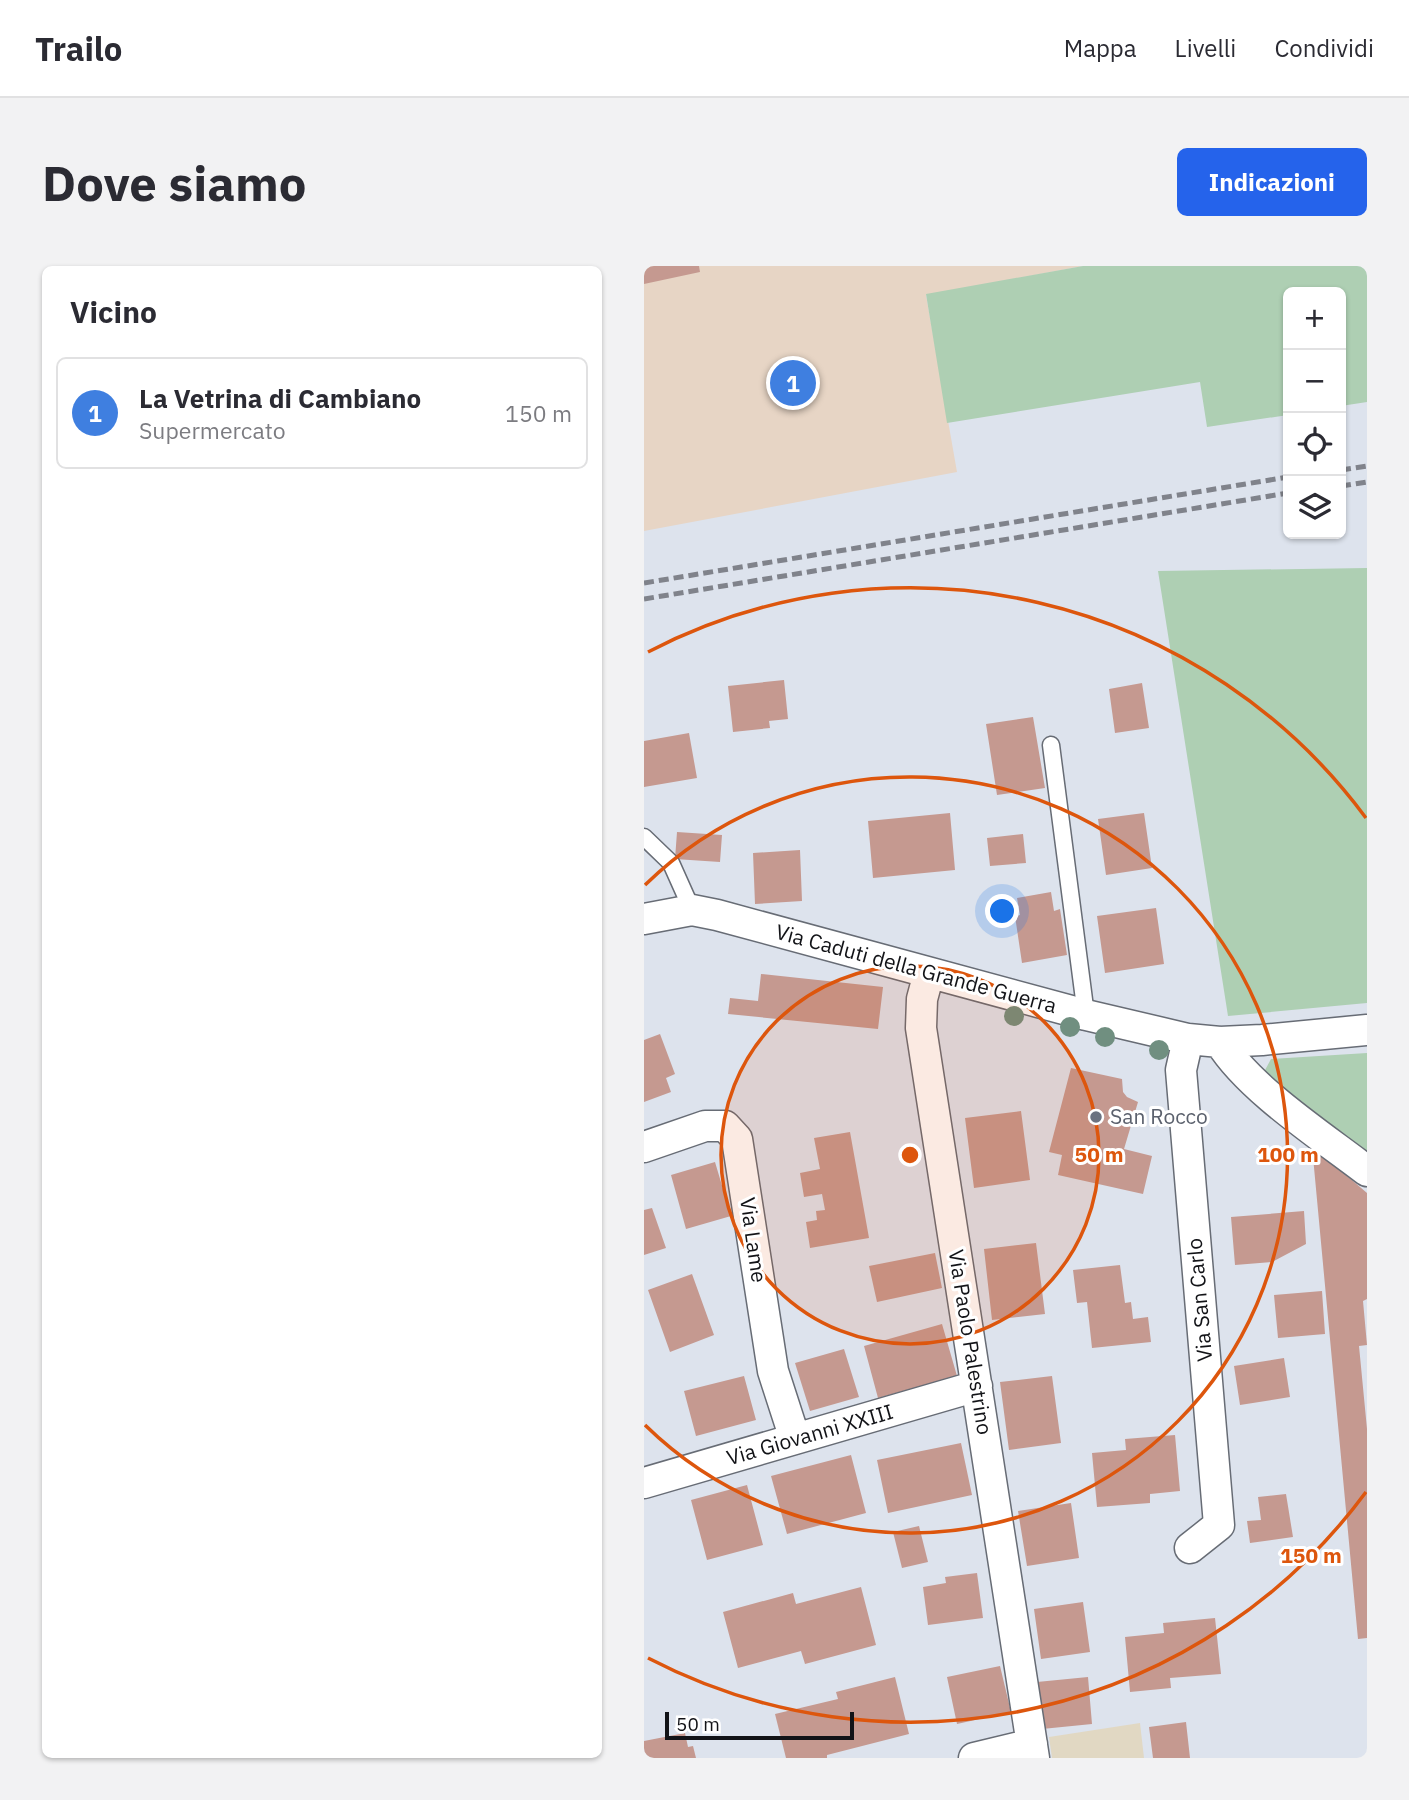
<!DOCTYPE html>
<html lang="it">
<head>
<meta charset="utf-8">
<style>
  :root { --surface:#fff; --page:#f2f2f3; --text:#2b2b33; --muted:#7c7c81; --line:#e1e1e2; --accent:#2563eb }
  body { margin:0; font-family:"IBM Plex Sans",sans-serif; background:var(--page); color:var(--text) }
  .controls { position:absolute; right:21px; top:21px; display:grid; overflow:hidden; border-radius:10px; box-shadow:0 2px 5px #0004 }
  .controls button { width:63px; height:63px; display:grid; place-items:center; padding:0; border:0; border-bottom:2px solid var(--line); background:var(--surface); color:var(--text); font:35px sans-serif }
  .scale { position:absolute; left:21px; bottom:18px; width:189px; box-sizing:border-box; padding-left:7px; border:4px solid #121317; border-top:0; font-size:19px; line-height:24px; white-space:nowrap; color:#121317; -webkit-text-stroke:5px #fff; paint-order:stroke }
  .you { position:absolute; left:359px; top:646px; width:24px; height:24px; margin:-18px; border:5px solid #fff; border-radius:50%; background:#1a73e8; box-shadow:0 0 0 10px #1a73e833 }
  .badge { display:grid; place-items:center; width:46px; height:46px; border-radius:50%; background:var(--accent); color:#fff; font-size:23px; font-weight:700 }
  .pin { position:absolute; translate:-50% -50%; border:4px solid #fff; box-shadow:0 2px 7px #0006 }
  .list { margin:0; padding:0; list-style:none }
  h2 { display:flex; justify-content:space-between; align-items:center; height:91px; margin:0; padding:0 28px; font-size:30px }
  h2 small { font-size:23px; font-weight:400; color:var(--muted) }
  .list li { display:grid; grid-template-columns:46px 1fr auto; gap:21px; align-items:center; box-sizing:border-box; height:112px; margin:0 14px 14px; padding:0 14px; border:2px solid var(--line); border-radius:10px }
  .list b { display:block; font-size:26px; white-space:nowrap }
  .list p { margin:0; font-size:23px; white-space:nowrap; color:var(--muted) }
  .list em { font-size:23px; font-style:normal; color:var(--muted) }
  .icon { flex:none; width:38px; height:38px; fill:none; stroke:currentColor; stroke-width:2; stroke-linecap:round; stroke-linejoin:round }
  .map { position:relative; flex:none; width:723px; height:1492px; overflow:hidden; border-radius:10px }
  header { display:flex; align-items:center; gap:42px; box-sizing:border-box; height:98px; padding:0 35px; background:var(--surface); border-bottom:2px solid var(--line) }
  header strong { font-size:33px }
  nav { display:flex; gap:38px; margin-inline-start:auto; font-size:24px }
  .intro { display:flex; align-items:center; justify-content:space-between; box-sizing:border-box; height:168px; padding:0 42px }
  h1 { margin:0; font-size:49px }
  .button { padding:18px 32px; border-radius:10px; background:var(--accent); color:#fff; font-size:24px; font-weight:700 }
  main { display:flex; gap:42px; padding:0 42px }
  aside { flex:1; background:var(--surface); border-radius:10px; box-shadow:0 2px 5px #0004 }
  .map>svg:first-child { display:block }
</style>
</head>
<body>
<header>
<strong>Trailo</strong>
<nav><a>Mappa</a><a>Livelli</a><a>Condividi</a></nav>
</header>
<div class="intro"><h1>Dove siamo</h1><a class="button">Indicazioni</a></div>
<main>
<aside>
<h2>Vicino<small></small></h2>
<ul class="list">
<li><span class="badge" style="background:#3f7fe0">1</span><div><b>La Vetrina di Cambiano</b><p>Supermercato</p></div><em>150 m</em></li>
</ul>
</aside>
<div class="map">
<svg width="723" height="1492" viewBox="0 0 723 1492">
  <rect width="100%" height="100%" fill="#dde3ed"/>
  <path fill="#e7d5c5" d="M0,0H439L282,29L313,206L0,265Z"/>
  <path fill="#e1d8c3" d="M496,1457L500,1492H408L405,1471Z"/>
  <path fill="#aecfb3" d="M439,0H723V136L697,140V26H644V149L563,161L556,116L303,157L282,28Z
    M723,302V737L584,750L514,305Z
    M723,787V888L620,806L627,793Z"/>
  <path fill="#c59990" d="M0,0H55L56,6L0,18Z
    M140,414L144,453L125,455L126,462L89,466L84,420Z
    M498,417L505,462L471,467L465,423Z
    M389,451L401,522L353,529L342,458Z
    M45,467L53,512L0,521V475Z
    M306,547L311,604L229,612L224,555Z
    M500,547L508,602L462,609L454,553Z
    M33,566L78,569L76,596L31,593Z
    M379,568L382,597L346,600L343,572Z
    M156,584L158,635L111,638L109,587Z
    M407,626L410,645L416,643L423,689L378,697L371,650L376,649L373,632Z
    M512,642L520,698L461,707L453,650Z
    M117,708L239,721L234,763L84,748L86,732L114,735Z
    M16,768L31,808L22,812L27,826L0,836V774Z
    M427,802L478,813L479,826L483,831L494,836L480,883L508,890L499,928L414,909L418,889L405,886Z
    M377,845L386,914L330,922L321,852Z
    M206,866L225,972L166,982L162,956L173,954L172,945L181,944L178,928L160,931L156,907L176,903L170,872Z
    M668,880L723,927V1033L719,1035L723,1079L715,1080L723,1163V1372L714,1373Z
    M71,896L87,950L42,963L27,909Z
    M8,942L22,982L0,989V944Z
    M660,945L662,978L628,996L591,999L587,951Z
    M392,977L401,1048L348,1054L340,983Z
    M291,987L298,1022L233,1036L225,1000Z
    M476,999L481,1037L487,1036L489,1053L504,1051L507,1076L448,1082L443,1036L433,1037L429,1004Z
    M48,1008L70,1069L26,1086L4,1024Z
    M678,1025L681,1068L634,1072L630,1029Z
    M298,1058L313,1110L234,1132L220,1080Z
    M200,1083L215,1131L166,1145L151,1097Z
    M640,1092L646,1131L596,1139L590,1100Z
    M100,1110L112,1154L52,1170L40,1125Z
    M408,1110L417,1177L365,1184L356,1116Z
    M531,1169L536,1225L506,1228V1237L453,1241L448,1187L482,1184L481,1173Z
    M317,1177L328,1229L244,1247L233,1194Z
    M207,1189L222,1247L143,1268L127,1210Z
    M103,1219L119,1279L63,1294L47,1234Z
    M642,1228L649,1271L606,1277L603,1255L617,1254L614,1231Z
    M427,1237L435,1292L383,1300L374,1245Z
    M275,1260L284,1296L258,1302L249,1266Z
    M333,1307L339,1352L284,1359L279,1321L302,1317L301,1311Z
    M217,1321L232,1379L161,1398L157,1385L94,1402L79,1346L149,1327L152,1338Z
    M439,1336L446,1386L397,1393L390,1343Z
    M571,1352L577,1408L526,1412L527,1422L486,1426L481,1371L520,1367L519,1357Z
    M356,1400L367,1446L313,1458L303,1411Z
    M251,1411L265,1468L183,1489V1492H142L131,1448L194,1433L192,1426Z
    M444,1411L448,1458L398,1463L393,1416Z
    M542,1456L546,1492H509L505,1461Z
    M41,1467L44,1481L49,1480L52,1492H0V1475Z"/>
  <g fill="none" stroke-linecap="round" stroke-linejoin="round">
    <defs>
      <path id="lane" d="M407,479L442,749
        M0,571L27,597L48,644"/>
      <path id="street" d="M0,653L48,644L73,649L442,749L544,773L576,776L618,774L723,764
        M285,707L278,733L277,762L390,1492
        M544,773L537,804L575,1259L546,1282
        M576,776C605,823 679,871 723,905
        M0,881L61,860H81L93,873L129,1105L151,1173
        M0,1217L333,1120
        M330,1492L388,1478"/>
    </defs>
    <use href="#lane" stroke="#676c75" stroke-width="19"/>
    <use href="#street" stroke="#676c75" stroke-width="33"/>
    <use href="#lane" stroke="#fff" stroke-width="16"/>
    <use href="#street" stroke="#fff" stroke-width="30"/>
    <path stroke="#80838b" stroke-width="5" stroke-dasharray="10 5" stroke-linecap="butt" d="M697,204L723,200
      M697,220L723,216
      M0,317L644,211
      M0,333L644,227"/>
  </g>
  <g fill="#708f80">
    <circle cx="370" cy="750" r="10"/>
    <circle cx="426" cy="761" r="10"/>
    <circle cx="461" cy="771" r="10"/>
    <circle cx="515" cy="784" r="10"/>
  </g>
  <circle cx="266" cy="889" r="189" fill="#dd560d" fill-opacity=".12"/>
  <g fill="none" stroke="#dd560d" stroke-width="3.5">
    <circle cx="266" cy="889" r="189"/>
    <path d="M1 619A378 378 0 1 1 1 1159"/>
    <path d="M722 1226A567 567 0 0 1 4 1392M4 386A567 567 0 0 1 722 552"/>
  </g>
  <circle fill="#6b7280" stroke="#fff" stroke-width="2.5" cx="452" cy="851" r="7"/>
  <g text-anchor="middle" stroke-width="6" stroke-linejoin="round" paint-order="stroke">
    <g font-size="21" fill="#121317" stroke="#fff">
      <text transform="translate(272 703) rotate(15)" y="7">Via Caduti della Grande Guerra</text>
      <text transform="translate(109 974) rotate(82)" y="7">Via Lame</text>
      <text transform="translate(556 1034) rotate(-95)" y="7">Via San Carlo</text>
      <text transform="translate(326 1076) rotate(81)" y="7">Via Paolo Palestrino</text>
      <text transform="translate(166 1169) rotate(-16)" y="7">Via Giovanni XXIII</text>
    </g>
    <g font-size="21" fill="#5b616d" stroke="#fff" text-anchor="start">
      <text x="466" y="858">San Rocco</text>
    </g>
  </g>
  <circle cx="266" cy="889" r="10" fill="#dd560d" stroke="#fff" stroke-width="3.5"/>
  <g font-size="21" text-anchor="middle" font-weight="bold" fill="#dd560d" stroke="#fff" stroke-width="6" stroke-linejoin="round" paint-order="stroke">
    <text x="455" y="896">50 m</text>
    <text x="644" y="896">100 m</text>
    <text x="667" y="1297">150 m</text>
  </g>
</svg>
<div class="controls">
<button>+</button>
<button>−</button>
<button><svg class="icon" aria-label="locate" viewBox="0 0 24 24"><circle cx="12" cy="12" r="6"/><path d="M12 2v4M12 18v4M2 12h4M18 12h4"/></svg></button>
<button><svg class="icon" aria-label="layers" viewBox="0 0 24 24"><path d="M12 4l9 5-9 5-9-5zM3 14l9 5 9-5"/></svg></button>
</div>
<div class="scale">50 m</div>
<div class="you"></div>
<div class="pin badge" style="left:149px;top:117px;background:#3f7fe0">1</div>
</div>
</main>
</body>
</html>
